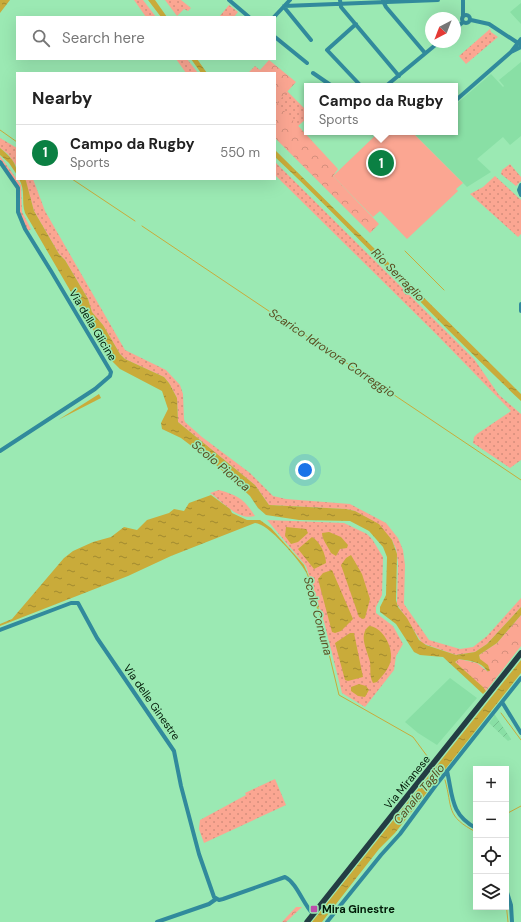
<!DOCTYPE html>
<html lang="en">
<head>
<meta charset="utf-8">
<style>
  :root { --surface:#fff; --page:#f2f2f2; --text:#222; --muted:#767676; --line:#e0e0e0; --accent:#0b8043 }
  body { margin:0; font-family:"DM Sans",sans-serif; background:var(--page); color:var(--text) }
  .controls { position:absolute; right:12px; bottom:12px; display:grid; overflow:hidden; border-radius:0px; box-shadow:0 4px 16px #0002 }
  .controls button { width:36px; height:36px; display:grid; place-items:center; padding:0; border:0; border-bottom:1px solid var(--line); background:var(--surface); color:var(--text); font:20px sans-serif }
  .compass { position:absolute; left:425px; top:12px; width:36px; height:36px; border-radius:50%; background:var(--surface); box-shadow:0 4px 16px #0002; rotate:222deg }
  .you { position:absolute; left:305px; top:470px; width:14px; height:14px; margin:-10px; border:3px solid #fff; border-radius:50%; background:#1a73e8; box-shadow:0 0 0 6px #1a73e833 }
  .badge { display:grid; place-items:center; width:26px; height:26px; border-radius:50%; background:var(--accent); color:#fff; font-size:13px; font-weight:700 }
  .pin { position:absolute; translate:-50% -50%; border:2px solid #fff; box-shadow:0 1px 4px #0006 }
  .popup { position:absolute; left:304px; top:83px; width:154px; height:52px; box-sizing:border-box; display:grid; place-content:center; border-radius:0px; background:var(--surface); filter:drop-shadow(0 1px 3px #0005); font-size:13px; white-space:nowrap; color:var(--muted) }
  .popup b { font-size:15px; color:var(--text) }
  .popup::after { content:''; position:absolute; left:50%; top:100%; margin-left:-8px; border:8px solid transparent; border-top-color:var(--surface) }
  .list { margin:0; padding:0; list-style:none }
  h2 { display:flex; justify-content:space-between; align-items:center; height:52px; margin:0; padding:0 16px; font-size:17px }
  h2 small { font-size:13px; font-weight:400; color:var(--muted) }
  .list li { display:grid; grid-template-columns:26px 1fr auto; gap:12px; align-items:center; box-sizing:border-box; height:56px; padding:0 16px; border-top:1px solid var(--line) }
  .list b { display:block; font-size:15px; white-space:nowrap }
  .list p { margin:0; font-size:13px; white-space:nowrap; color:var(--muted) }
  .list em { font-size:13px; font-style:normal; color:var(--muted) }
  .icon { flex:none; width:22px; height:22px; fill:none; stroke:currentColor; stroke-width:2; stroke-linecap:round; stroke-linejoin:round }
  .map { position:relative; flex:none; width:521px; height:922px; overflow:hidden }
  .search { position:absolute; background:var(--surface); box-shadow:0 4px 16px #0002; left:16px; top:16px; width:260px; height:44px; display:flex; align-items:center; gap:10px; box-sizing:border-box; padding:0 14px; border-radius:0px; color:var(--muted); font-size:15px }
  .panel { position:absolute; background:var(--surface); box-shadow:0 4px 16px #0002; left:16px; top:72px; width:260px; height:108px; border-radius:0px }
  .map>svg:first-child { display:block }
</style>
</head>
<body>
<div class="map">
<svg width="521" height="922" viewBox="0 0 521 922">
  <defs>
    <pattern id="industrial-furrows" width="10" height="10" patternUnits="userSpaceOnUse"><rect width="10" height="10" fill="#89dfa5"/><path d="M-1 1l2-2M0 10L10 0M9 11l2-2" fill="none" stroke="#74bf8d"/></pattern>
    <pattern id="grass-dots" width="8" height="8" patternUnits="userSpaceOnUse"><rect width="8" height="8" fill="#fba692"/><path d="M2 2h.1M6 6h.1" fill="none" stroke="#d58e7c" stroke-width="1.8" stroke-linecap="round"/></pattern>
    <pattern id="forest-crowns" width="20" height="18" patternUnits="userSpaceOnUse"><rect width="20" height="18" fill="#fba692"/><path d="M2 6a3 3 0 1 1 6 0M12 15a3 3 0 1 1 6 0" fill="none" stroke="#d58e7c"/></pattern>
    <pattern id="water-ripples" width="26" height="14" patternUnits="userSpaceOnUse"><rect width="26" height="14" fill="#c9ab3a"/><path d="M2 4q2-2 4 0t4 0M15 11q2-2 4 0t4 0" fill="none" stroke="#a18a2f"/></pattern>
  </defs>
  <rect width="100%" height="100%" fill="#9be9b3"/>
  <path fill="#89dfa5" d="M521,3V24L510,12Z
    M521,62V136L510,145L503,137L477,159L491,172L467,187L412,132H455V105L491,74L503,87L504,86L499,80Z
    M450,678L477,698L437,745L418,733L405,722Z"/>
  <path fill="url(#industrial-furrows)" d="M495,715L511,739L508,741L489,723Z"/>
  <path fill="url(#grass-dots)" d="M134,0H143L156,17H146Z
    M165,0H181L191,8L188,11L184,9L177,16Z
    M229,5L238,12L234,17H219Z
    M490,29L491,32L498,37L466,64L459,56Z
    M176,59H187L198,73H186Z
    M287,91L304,108L307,105V118L297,127L276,103Z
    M0,138L17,148V167L8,154L0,148Z
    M0,156L21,185L22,212L31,229L27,231L19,214L20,192L0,161Z
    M275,162L474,359L499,395L521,414V460L510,468L473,443L474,437L477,434L511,411L436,334L275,175Z
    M510,164L521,177V181L516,186L501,174L502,170Z
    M495,176L521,200V234L518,237L470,194L483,187Z
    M25,179H33L45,211L125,350L166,370L180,385L183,394L184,419L185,422L202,437L250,473L273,496L286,499L350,504L386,523L398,538L403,550L405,565L404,604L429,640L460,649L473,647L487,636L521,598V607L487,644L475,652L456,655L422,643L397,604L398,563L396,549L392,540L376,523L355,511L346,509L269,505L255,485L178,422L177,398L169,383L164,377L125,359L120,354L103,325L92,312L88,299L65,260L59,254L34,211Z
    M219,490C239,496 244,499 255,516C238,521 223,502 210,493Z
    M267,520L344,523L367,534L372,539L383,557L382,595L376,607V613L393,626L403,644L396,656L394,670L365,707L342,693L324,622L306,566Z
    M275,779L286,805L204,843L199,829L200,820L246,795L245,793Z"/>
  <path fill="url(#forest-crowns)" d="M269,60L296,82L277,103L338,169L333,176L379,224L370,233L275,138V73H248L255,66L260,70Z
    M521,615V646L486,691L455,662L459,659L477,663L488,672L480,659L479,655L497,643Z
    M296,907H302L286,922H282Z"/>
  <path fill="#fba692" d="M379,132H412L463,183L456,189L458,191L407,239L380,211L373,217L333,176Z"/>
  <path fill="url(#water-ripples)" d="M0,0H10L0,13Z
    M148,0H155L167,17H161Z
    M191,59H197L207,73H201Z
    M0,148C10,156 17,163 17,175L9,163L0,155Z
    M275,150L506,379L521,394V401C436,321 359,236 275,157Z
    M19,179H25L26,181L34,211L59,254L65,260L88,299L92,312L103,325L120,354L125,359L164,377L169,383L177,398L178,422L255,485L269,505L346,509L355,511L379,524L392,540L397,554L396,600L398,607L407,618L419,640L426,645L456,655L475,652L487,644L521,607V615L497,643L479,655L480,659L488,665L490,671H487C481,661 469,661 459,659L455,662L483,687L486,691L483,694L443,657L420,655L414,652L396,624L380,612V607L386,595L387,557L383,547L369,531L350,521L299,520L266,515L258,508L250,496L215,464L181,438L162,429L161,423L168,409L162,391L120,369L110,359L25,213C21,201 26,191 19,179Z
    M99,394L101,398L58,420Z
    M211,495L230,509L232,513L247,520H260L271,528L304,565L312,584L319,607L317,609C314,597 311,584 306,572C300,561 268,523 255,523L171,556L128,576L0,626V624L12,619L64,558L73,551L93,542L111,537L124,527L137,530L147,520L169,513L174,509L184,511L189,503Z
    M286,527L306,529L308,533L298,542L291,544L285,536Z
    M329,532L341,537L348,545L347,548L340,549L336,556L331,553C328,546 322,540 322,533Z
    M312,537C320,541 326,555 326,563L314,569L298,549Z
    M351,555L362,574L370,599L365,618L363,619L359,617L341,565L346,558Z
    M332,570L353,619L341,631L335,633L332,632L318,579L323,573Z
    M369,626C382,627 392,645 391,657C391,667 383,675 377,682L373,683C369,676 371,669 370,662C367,650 358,635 369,626Z
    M350,633H354L363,677L348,681L345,680L335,643Z
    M521,660V673L395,833L379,849L322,922H312Z
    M359,684L366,686L369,690L365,697L358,696L351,691V687Z"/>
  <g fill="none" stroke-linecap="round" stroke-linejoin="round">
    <path stroke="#c9ab3a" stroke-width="1" d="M0,130L17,142
      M72,179L135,221
      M142,226L521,480
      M405,251L444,290
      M318,608L339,695L413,737L430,760
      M501,713L521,740
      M445,780C453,808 445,816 476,832
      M506,814L521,806
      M506,902L508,922"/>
    <path stroke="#318a9c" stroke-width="4" d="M229,0L249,17
      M340,0L341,7L399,76
      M383,1L386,7L425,53
      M284,6L438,0
      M284,7L311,40
      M462 19a4 4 0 1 1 8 0a4 4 0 1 1-8 0Z
      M274,17L290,0
      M463,17V0
      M471,20L489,24L521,45
      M356,24L327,50L361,86
      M455,29L463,22
      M275,37L307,63
      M511,52L521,47
      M313,73L332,86
      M386,86L439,42
      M455,101L511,52L521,39
      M0,162L18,188V212L25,229L51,271L111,372L110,376L95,389L0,451
      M521,185L519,190L521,195
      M521,304V311
      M0,630L71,603H78L97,638L174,751L181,786L199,854L214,897L219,900L223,899L285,877C297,883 303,904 313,914
      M502,702L521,733
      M447,771C453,796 450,814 476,828
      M506,889L511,905L512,922
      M157,922L209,904L216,899
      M327,922L381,855L400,834L436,785L521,678"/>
    <path stroke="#233d43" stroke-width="5.5" d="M307,922L521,653"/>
  </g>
  <rect fill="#bc4dab" stroke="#9be9b3" stroke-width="1.5" x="310" y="905" width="8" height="8" rx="2"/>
  <g text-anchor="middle" stroke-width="3" stroke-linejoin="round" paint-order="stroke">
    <g font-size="11" fill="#001907" stroke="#9be9b3">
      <text transform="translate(93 325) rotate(59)" y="4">Via della Glicine</text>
      <text transform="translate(152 702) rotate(55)" y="4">Via delle Ginestre</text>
      <text transform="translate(407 782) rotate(-51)" y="4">Via Miranese</text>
    </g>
    <g font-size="11" font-weight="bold" fill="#001907" stroke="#9be9b3" text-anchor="start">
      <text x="322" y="913">Mira Ginestre</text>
    </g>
    <g font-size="12" font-style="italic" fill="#594d20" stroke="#9be9b3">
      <text transform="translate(398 275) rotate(45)" y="4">Rio Serraglio</text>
      <text transform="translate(332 353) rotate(34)" y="4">Scarico Idrovora Correggio</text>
      <text transform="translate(221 466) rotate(40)" y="4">Scolo Pionca</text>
      <text transform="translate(318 616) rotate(75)" y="4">Scolo Comuna</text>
      <text transform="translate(419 794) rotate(-51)" y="4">Canale Taglio</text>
    </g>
  </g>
</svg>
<div class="controls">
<button>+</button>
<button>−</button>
<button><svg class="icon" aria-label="locate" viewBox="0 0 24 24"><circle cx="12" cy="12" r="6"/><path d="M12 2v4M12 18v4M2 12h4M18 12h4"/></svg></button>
<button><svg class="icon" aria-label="layers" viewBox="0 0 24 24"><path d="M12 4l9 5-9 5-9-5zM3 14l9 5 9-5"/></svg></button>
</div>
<svg class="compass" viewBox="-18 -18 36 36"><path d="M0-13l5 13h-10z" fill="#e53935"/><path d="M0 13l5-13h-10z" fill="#767676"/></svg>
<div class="you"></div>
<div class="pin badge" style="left:381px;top:163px">1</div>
<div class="popup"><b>Campo da Rugby</b>Sports</div>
<div class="search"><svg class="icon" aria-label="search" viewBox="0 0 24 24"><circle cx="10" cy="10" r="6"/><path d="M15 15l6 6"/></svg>Search here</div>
<section class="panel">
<h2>Nearby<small></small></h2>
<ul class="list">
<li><span class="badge">1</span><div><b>Campo da Rugby</b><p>Sports</p></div><em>550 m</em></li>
</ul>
</section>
</div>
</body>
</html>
